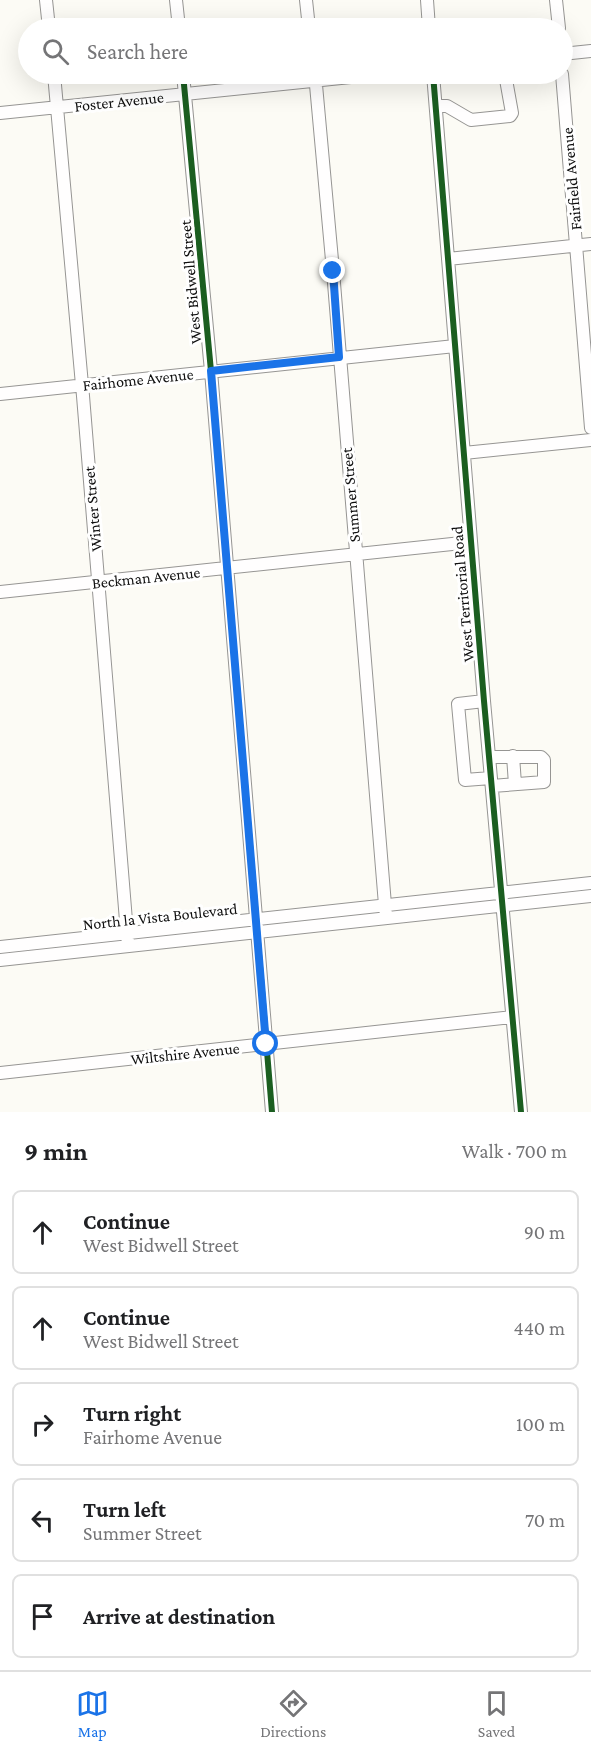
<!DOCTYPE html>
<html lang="en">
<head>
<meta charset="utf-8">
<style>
  :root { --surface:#fff; --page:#f6f6f6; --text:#202124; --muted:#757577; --line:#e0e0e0; --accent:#1a73e8 }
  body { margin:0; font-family:"Crimson Pro",serif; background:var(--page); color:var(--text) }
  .stop { position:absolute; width:18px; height:18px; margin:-14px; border:4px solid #1a73e8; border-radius:50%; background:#fff }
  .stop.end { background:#1a73e8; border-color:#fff; box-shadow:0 2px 6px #0008 }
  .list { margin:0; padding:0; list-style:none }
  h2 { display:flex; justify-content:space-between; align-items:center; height:78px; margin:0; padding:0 24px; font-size:26px }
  h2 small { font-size:20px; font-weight:400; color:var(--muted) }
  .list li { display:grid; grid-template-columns:39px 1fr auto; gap:18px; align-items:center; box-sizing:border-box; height:84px; margin:0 12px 12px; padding:0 12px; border:2px solid var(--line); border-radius:9px }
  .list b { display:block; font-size:22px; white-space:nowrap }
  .list p { margin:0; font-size:20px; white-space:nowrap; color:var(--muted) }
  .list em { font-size:20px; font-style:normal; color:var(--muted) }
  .icon { flex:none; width:33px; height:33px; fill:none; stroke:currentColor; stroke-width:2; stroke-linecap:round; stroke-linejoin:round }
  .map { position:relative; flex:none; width:591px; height:1112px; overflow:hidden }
  .search { position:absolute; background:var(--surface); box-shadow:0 6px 24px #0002; left:18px; right:18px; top:18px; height:66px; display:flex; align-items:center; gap:15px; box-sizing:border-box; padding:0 21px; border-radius:33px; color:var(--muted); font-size:22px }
  .sheet { height:558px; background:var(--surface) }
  nav { display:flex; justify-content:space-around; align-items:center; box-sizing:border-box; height:84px; border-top:2px solid var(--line); background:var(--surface); font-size:16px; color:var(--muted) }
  nav a { display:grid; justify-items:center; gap:3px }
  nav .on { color:var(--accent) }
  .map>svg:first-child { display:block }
</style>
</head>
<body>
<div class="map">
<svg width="591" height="1112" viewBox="0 0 591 1112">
  <rect width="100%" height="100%" fill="#fcfbf5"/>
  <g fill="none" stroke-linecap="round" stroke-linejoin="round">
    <defs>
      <path id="minor" d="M46,0L49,28
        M176,0L179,28
        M306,0L309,28
        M427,0L429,28
        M556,0L559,28
        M562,54L591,51
        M54,74L83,396L128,945
        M183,74L211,371L272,1112
        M315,74L333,271L386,917
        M433,74L484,701L521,1112
        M562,74L591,428
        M436,106H447L471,120L510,116L512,113L505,74
        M0,113L380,74
        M448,259L591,244
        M0,394L455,346
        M464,453L591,440
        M0,592L471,542
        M484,701L458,704L465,780L491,778
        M513,756L515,784
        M489,757H541L544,760V782L492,786
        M0,947L591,883
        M0,960L591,896
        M0,1073L512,1017"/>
    </defs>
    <use href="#minor" stroke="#969593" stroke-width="14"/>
    <use href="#minor" stroke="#fffefe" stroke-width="12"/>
    <defs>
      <path id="cycleway" d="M183,74L211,371L272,1112
        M433,74L484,701L521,1112"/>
    </defs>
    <use href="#cycleway" stroke="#fff" stroke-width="10"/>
    <use href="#cycleway" stroke="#1b5e20" stroke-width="6"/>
  </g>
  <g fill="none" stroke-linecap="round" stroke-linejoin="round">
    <path stroke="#1a73e8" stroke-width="8" d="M266,1044L211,371L339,357L333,271"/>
  </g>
  <g text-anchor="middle" stroke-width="6" stroke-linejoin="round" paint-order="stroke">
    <g font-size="16" fill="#0f0f0f" stroke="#fff">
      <text transform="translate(119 101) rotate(-6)" y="6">Foster Avenue</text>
      <text transform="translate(571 179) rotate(-95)" y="6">Fairfield Avenue</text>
      <text transform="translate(190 282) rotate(-95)" y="6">West Bidwell Street</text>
      <text transform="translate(138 379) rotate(-6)" y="6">Fairhome Avenue</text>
      <text transform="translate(350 495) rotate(-95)" y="6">Summer Street</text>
      <text transform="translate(92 509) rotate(-95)" y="6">Winter Street</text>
      <text transform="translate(146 577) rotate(-6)" y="6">Beckman Avenue</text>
      <text transform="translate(462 594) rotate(-95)" y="6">West Territorial Road</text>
      <text transform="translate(160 916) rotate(-6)" y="6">North la Vista Boulevard</text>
      <text transform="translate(185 1053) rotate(-6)" y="6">Wiltshire Avenue</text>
    </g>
  </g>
</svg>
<div class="stop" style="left:266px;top:1044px"></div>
<div class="stop end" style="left:333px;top:271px"></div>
<div class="search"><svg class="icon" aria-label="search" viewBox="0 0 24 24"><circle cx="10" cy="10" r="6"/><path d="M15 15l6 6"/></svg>Search here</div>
</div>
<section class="sheet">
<h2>9 min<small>Walk · 700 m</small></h2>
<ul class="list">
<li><svg class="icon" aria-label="ahead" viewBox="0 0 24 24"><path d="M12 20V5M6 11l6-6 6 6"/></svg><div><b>Continue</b><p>West Bidwell Street</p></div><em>90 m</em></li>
<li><svg class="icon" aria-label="ahead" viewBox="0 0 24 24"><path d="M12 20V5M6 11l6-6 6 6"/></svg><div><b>Continue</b><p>West Bidwell Street</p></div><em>440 m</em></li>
<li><svg class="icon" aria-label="right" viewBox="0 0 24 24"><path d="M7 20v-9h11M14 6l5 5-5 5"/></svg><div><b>Turn right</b><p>Fairhome Avenue</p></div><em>100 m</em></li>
<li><svg class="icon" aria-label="left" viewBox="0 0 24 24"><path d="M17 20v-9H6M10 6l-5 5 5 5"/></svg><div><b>Turn left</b><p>Summer Street</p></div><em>70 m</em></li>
<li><svg class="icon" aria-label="arrive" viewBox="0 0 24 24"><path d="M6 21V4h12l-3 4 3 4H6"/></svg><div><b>Arrive at destination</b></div></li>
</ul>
</section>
<nav>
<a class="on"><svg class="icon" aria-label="map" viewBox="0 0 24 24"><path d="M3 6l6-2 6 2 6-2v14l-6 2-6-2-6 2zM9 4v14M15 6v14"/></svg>Map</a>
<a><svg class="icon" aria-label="directions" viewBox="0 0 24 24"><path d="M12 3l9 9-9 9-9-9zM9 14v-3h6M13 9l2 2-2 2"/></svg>Directions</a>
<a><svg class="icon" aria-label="saved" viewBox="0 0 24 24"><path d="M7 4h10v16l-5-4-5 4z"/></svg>Saved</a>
</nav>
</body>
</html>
